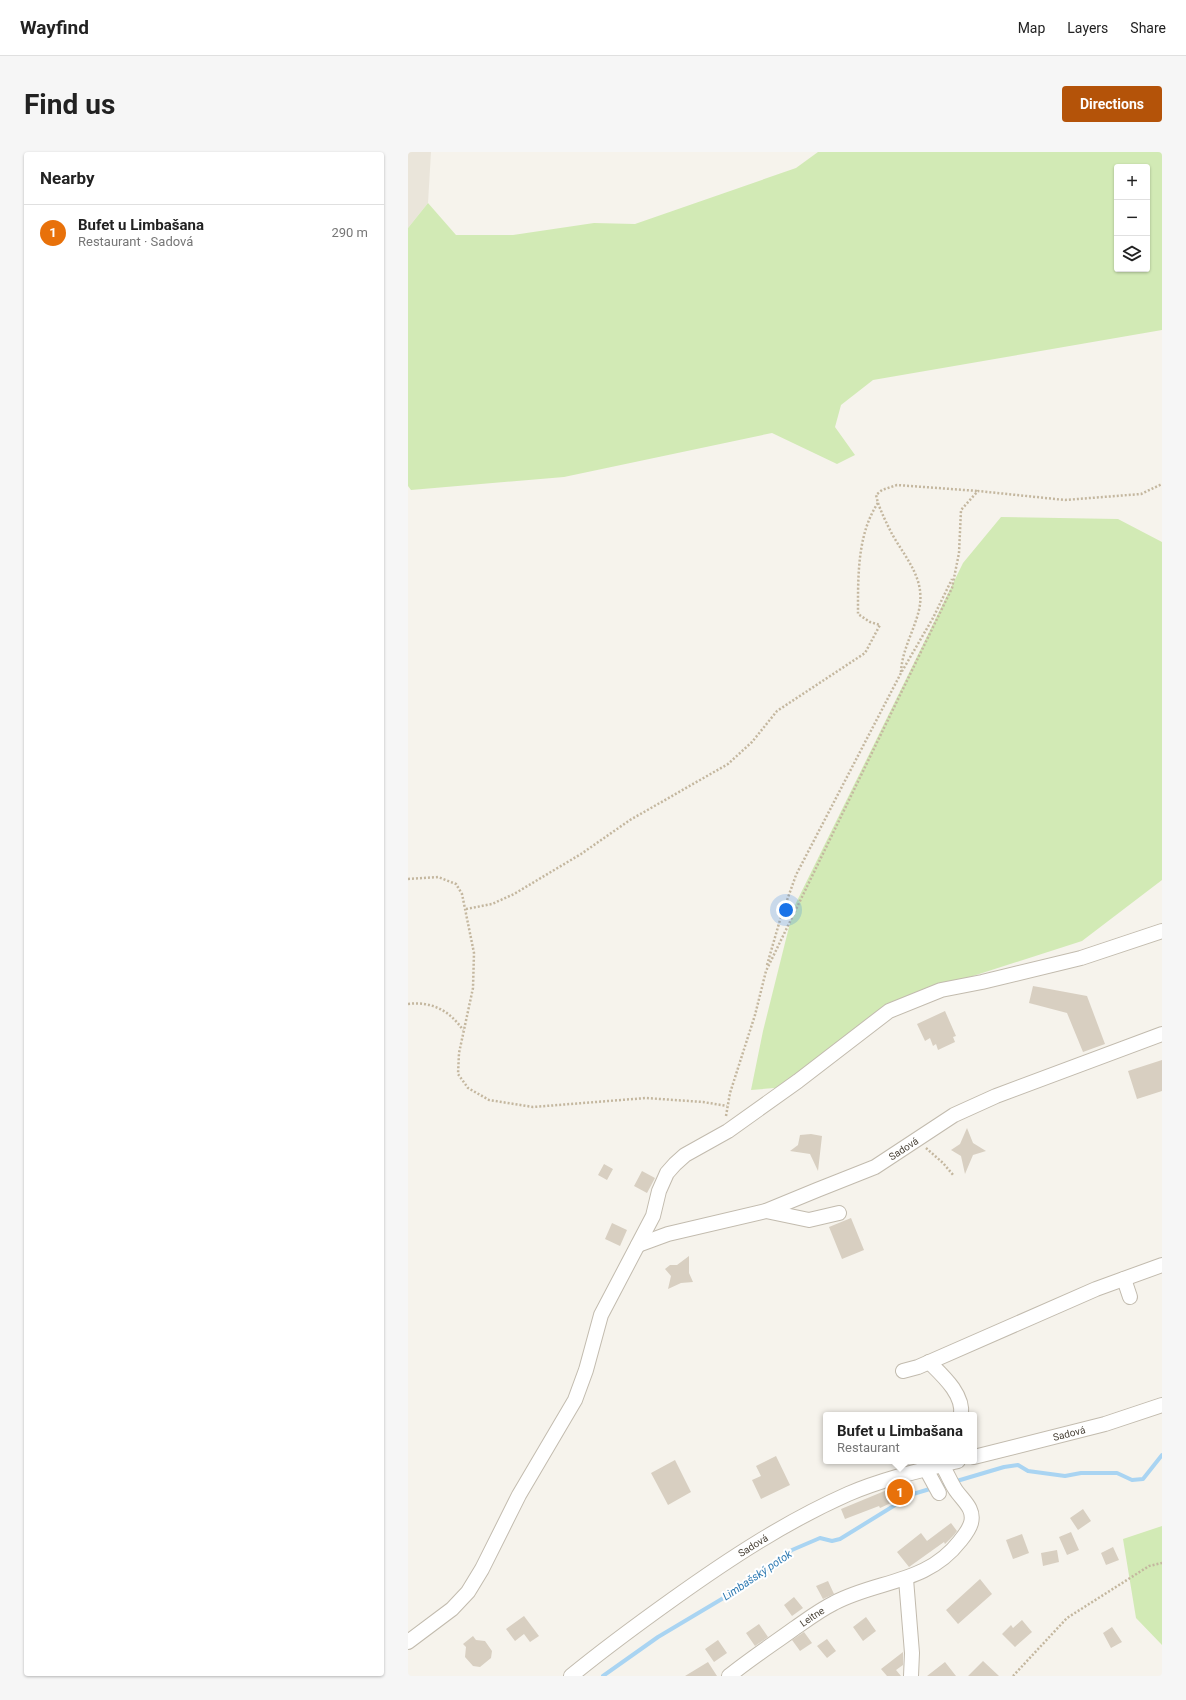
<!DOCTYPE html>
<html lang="en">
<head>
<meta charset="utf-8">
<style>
  :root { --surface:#fff; --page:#f6f6f6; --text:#222; --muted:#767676; --line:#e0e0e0; --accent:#b45309 }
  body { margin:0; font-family:Roboto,sans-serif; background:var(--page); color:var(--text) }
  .controls { position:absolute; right:12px; top:12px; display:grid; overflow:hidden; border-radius:4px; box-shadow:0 1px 3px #0004 }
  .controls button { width:36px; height:36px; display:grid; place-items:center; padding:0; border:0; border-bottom:1px solid var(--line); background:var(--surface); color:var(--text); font:20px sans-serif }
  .you { position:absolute; left:378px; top:758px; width:14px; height:14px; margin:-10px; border:3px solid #fff; border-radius:50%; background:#1a73e8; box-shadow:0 0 0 6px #1a73e833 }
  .badge { display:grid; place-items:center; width:26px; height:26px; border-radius:50%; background:var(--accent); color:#fff; font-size:13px; font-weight:700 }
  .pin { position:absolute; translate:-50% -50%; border:2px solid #fff; box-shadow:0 1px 4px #0006 }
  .popup { position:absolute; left:415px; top:1260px; width:154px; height:52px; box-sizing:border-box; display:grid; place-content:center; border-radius:4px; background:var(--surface); filter:drop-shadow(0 1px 3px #0005); font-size:13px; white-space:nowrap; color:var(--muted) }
  .popup b { font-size:15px; color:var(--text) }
  .popup::after { content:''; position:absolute; left:50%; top:100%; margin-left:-8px; border:8px solid transparent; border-top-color:var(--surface) }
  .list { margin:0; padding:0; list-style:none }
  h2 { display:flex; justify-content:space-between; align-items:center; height:52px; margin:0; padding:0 16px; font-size:17px }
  h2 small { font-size:13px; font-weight:400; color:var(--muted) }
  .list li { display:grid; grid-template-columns:26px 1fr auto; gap:12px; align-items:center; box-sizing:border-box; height:56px; padding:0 16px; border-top:1px solid var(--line) }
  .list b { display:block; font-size:15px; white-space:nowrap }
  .list p { margin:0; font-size:13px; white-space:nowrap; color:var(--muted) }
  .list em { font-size:13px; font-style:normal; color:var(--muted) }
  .icon { flex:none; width:22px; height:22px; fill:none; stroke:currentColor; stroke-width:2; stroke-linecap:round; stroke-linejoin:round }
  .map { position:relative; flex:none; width:754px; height:1524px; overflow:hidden; border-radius:4px }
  header { display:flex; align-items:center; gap:24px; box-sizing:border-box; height:56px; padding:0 20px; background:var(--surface); border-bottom:1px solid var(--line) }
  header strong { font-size:19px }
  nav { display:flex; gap:22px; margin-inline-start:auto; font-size:14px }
  .intro { display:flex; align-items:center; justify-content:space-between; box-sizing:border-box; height:96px; padding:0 24px }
  h1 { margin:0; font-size:28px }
  .button { padding:10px 18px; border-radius:4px; background:var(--accent); color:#fff; font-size:14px; font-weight:700 }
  main { display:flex; gap:24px; padding:0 24px }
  aside { flex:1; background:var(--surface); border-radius:4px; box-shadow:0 1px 3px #0004 }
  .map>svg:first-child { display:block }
</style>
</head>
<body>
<header>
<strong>Wayfind</strong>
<nav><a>Map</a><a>Layers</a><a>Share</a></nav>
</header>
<div class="intro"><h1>Find us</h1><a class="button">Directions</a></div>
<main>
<aside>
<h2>Nearby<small></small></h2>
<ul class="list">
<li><span class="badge" style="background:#e8710a">1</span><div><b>Bufet u Limbašana</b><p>Restaurant · Sadová</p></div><em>290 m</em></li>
</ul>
</aside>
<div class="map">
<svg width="754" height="1524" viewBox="0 0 754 1524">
  <rect width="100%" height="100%" fill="#f6f3ec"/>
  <path fill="#eae5da" d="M0,0H23L20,51L0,76Z"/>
  <path fill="#d2eab5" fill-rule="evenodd" d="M410,0H754V178L465,228L433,253L427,275L447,303L429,312L364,281L156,325L3,338L0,334V76L20,51L48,83H105L186,71L227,72L388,16ZM709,15H739V117H709Z
    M593,365L710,367L754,390V728L674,789L478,852L378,935L343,938L355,879L386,755L555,411Z
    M754,1374V1493L728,1466L715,1387Z"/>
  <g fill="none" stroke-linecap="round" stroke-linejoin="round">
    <path stroke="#a9d4f2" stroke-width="4" d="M195,1524L250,1485L339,1432L384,1398L412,1386L424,1389L432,1387L505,1342L596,1315L610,1313L620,1319L657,1324L673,1321H709L724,1328L735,1327L754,1303"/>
  </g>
  <path fill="#d8cfc1" d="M625,834L679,844L697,892L675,900L659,861L621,851Z
    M537,859L548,884L545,885L547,890L530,898L528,892L525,894L522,886L517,889L509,872Z
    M754,908V939L729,947L720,919Z
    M559,976L565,991L578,999L565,1003L557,1022L553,1004L543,998L552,992Z
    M403,982L414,984L410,1019L402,1002L382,999L390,993L392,983Z
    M196,1012L205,1017L199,1028L190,1023Z
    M234,1019L247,1026L239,1041L226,1034Z
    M443,1066L456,1098L434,1107L421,1075Z
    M204,1071L219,1078L212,1094L197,1087Z
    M281,1104V1121L285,1130L273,1131L260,1137L263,1124L257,1117L262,1113H269Z
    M368,1304L382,1333L353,1347L344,1328L353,1324L348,1314Z
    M267,1308L283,1340L260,1353L243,1321Z
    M479,1338L485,1350L472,1356L471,1354L437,1367L433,1357Z
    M675,1357L683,1369L670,1378L662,1366Z
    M543,1371L549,1379L546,1383L537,1392L536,1390L501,1415L489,1400L513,1381L519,1389Z
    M663,1380L671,1398L659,1403L651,1385Z
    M614,1382L621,1401L605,1407L598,1388Z
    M705,1395L711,1408L698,1413L693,1401Z
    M649,1398L651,1410L635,1414L633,1401Z
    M572,1427L584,1442L550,1472L538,1458Z
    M420,1429L426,1442L415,1447L408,1434Z
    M386,1445L395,1456L384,1464L376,1453Z
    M116,1464L131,1484L122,1490L116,1482L107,1489L98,1477Z
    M458,1465L468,1479L455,1489L445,1475Z
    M614,1468L624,1480L607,1495L594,1482L603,1473L605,1476Z
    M351,1472L360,1485L347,1494L338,1481Z
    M704,1475L714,1490L703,1496L695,1481Z
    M396,1480L404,1491L392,1499L384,1488Z
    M65,1484L68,1488L77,1489L84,1499L83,1506L72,1515L65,1514L57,1505L58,1495L55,1492Z
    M419,1487L428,1499L419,1506L409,1494Z
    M310,1488L319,1501L306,1510L297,1497Z
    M495,1500V1513L488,1518L493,1524H479L473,1517Z
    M575,1509L591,1524H560Z
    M300,1510L309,1524H277Z
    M537,1510L548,1524H519Z"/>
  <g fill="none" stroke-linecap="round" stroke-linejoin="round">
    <defs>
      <g id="minor">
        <path d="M358,1059L401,1068L431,1061"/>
        <path id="s1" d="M230,1093L260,1082L358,1059L409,1038L467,1015L546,963L588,944L754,882"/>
        <path d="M716,1127L722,1145"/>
        <path d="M521,1210C534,1223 556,1242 553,1263"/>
        <path d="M495,1219L510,1215L688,1137L754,1113"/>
        <path id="s2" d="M566,1305L697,1272L754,1253"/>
        <path d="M518,1317L531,1341"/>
        <path d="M498,1427L504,1501L503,1524"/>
        <path d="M0,1490L44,1457L60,1440L74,1417L111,1343L167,1248L178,1218L193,1163L245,1064L251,1039L259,1021L267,1012L277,1003L320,979L390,929L481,859L533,838L574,830L673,806L754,779"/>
        <path id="s3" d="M163,1524C196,1497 230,1472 265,1447C321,1407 377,1370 440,1342C475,1327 514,1318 550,1309"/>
        <path id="s4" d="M321,1524C342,1507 365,1492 387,1476C400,1467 412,1458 426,1451C469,1428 519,1432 552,1389C556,1384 561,1378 563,1371C567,1356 554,1348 547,1337C542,1329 539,1321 534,1313L535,1309"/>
      </g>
    </defs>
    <use href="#minor" stroke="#c2bbae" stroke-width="16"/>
    <path stroke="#c4b79f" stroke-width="2.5" stroke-dasharray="2 2" stroke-linecap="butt" d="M470,351C474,362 479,372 484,382C498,407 518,427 511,458C506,479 494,498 493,520
      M0,727L30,725L48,732L54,742L66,801L65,836L51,901L50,922L60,936L81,948L125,955L238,946L295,950L319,954
      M58,757L84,752L106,742L173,702L222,668L320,612L344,590L369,559L457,501L472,473L462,470L450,462C450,426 449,382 470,351L468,343L474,338L489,333L570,339
      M359,813L372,768L388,723L493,521L525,466L544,427
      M0,852C24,849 42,859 55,878
      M318,964L322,941L347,863L358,819L544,436L551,401L553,358L570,339L657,348L733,342L754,332
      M518,996L535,1011L546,1024
      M605,1524L659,1466L741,1414L754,1411"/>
    <use href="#minor" stroke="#fff" stroke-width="14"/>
  </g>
  <g text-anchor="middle" stroke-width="4" stroke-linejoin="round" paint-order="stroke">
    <g font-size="10" fill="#4b4439" stroke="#fff">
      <text dy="4" stroke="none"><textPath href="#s1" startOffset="284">Sadová</textPath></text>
      <text dy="4" stroke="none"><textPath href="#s2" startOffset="98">Sadová</textPath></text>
      <text dy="4" stroke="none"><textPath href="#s3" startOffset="224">Sadová</textPath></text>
      <text dy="4" stroke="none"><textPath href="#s4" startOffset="102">Leitne</textPath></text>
    </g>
    <g font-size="11" font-style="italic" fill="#2e7ab2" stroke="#fff">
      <text transform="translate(349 1423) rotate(-34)" y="4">Limbašský potok</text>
    </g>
  </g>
</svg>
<div class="controls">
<button>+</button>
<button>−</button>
<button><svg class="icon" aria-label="layers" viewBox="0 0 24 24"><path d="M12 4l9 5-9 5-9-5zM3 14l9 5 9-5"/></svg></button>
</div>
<div class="you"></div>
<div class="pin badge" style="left:492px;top:1340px;background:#e8710a">1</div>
<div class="popup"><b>Bufet u Limbašana</b>Restaurant</div>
</div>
</main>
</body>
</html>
